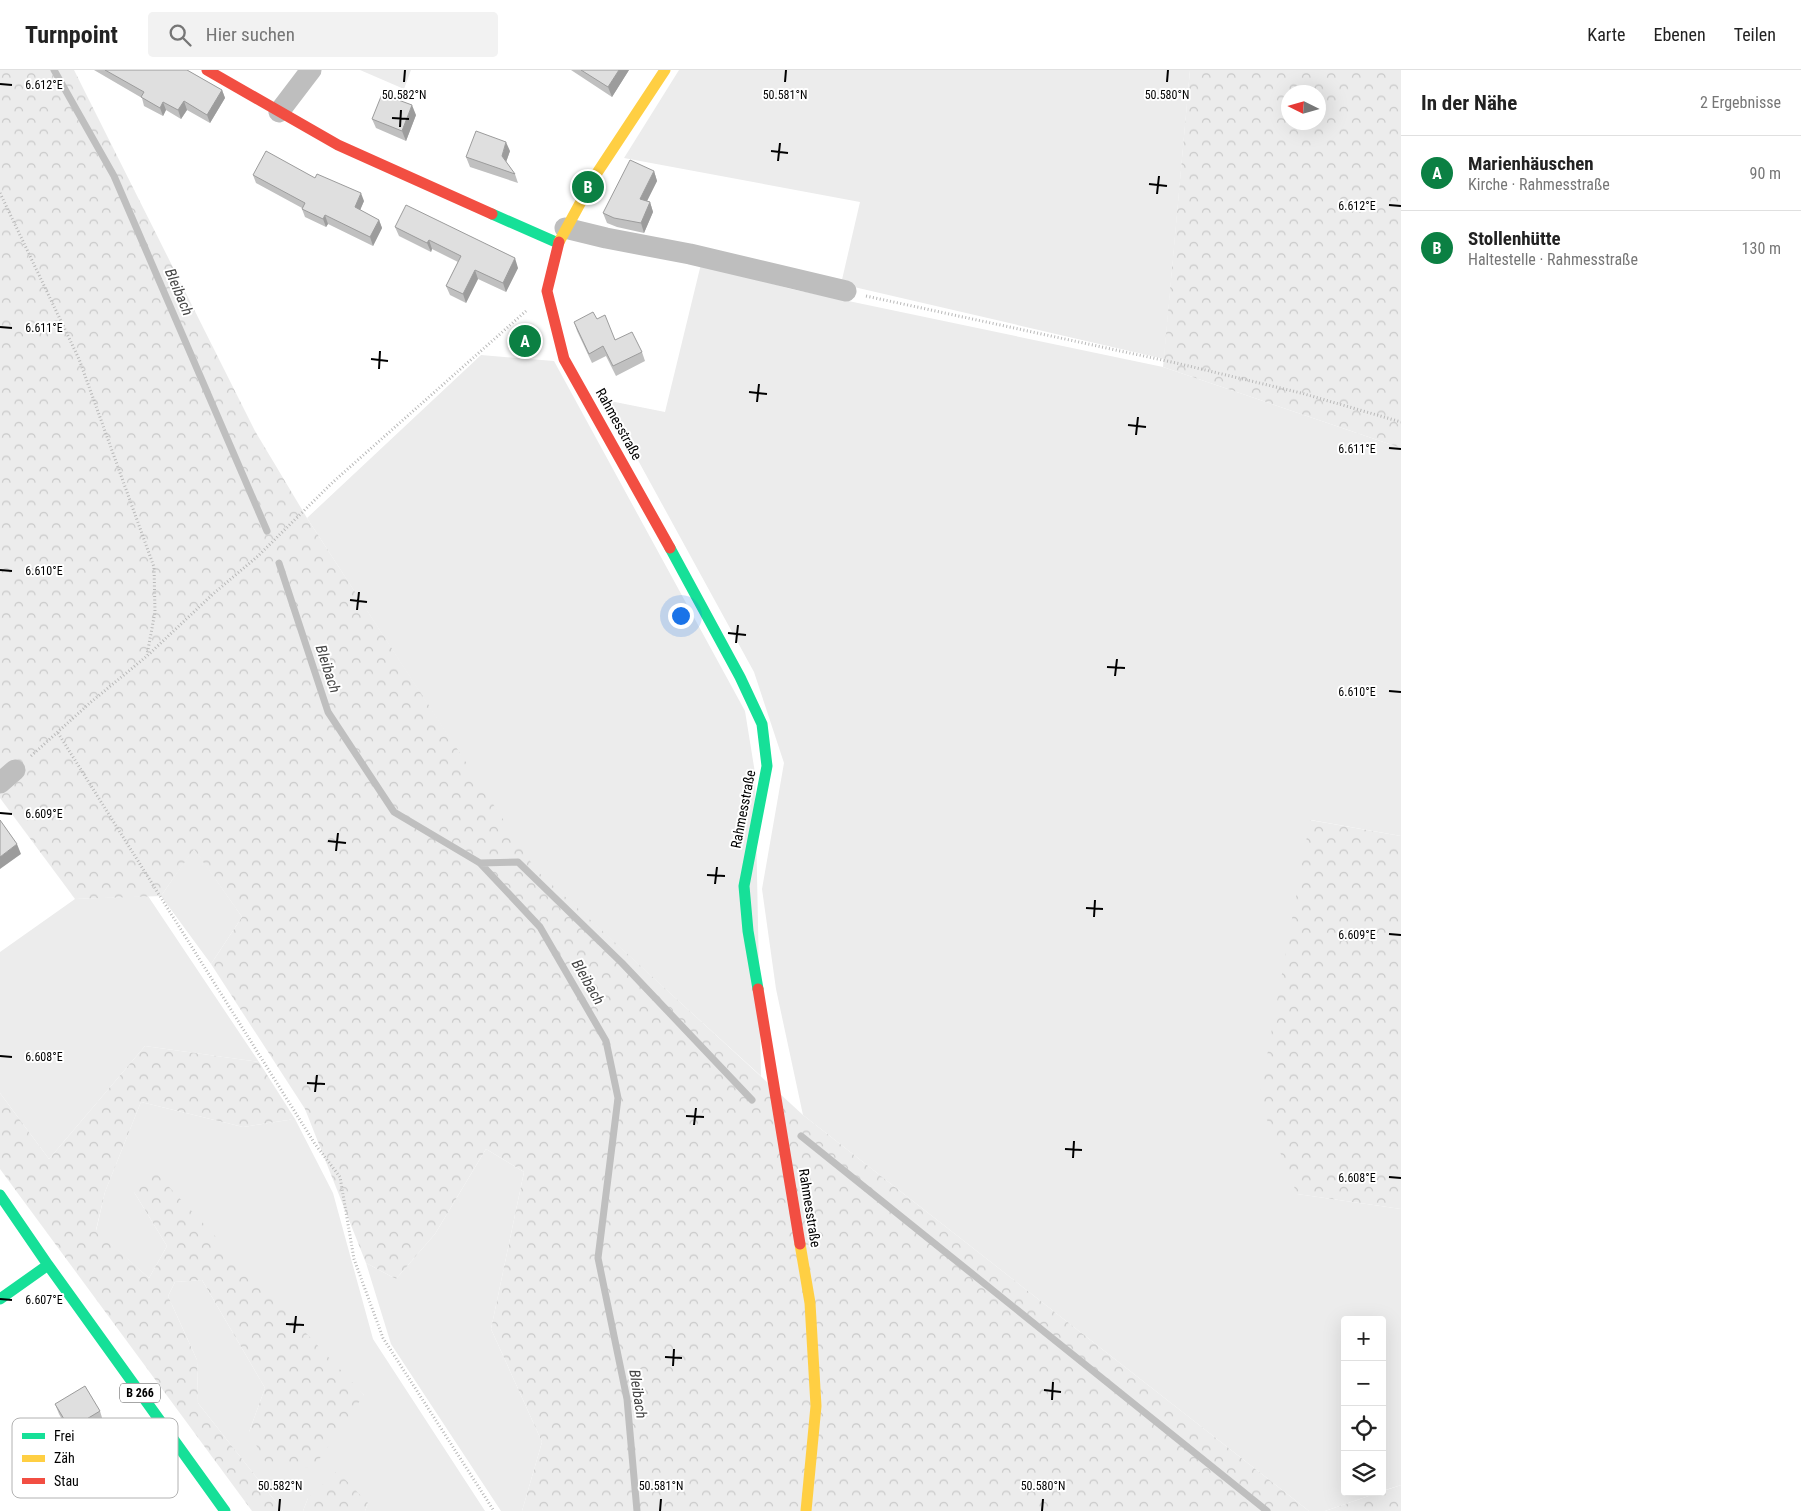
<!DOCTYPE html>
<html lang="de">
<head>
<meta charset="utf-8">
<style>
  :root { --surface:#fff; --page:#f2f2f2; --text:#222; --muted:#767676; --line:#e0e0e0; --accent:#0b8043 }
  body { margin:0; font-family:"Roboto Condensed",sans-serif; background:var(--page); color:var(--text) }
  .controls { position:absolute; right:15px; bottom:15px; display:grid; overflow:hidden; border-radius:5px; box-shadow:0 5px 20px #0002 }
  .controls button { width:45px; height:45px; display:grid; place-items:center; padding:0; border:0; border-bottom:1px solid var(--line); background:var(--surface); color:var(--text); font:25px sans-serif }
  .compass { position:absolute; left:1281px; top:15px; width:45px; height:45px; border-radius:50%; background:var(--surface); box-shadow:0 5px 20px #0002; rotate:275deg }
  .you { position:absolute; left:680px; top:545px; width:18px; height:18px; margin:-12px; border:4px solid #fff; border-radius:50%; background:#1a73e8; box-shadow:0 0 0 8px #1a73e833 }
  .badge { display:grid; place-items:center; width:32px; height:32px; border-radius:50%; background:var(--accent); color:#fff; font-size:16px; font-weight:700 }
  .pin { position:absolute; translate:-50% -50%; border:2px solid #fff; box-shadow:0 1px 5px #0006 }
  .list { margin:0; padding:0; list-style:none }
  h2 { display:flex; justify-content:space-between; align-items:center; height:65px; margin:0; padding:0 20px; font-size:21px }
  h2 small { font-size:16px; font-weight:400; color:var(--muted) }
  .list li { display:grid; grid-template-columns:32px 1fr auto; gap:15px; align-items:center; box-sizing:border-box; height:75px; padding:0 20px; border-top:1px solid var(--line) }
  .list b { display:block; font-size:19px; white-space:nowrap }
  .list p { margin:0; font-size:16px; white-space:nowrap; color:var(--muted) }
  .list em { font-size:16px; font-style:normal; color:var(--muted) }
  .icon { flex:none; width:28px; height:28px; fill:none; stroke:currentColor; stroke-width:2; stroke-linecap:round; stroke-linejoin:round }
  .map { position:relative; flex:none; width:1401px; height:1441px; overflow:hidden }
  header { display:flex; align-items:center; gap:30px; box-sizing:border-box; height:70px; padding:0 25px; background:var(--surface); border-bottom:1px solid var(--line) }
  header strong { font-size:24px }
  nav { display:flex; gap:28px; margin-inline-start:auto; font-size:18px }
  .search { width:350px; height:45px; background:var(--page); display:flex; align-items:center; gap:12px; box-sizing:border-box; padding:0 18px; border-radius:5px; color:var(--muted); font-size:19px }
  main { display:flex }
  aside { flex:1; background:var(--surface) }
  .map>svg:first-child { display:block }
</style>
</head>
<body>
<header>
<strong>Turnpoint</strong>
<div class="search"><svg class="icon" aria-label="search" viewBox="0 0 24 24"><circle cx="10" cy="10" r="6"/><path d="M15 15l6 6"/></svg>Hier suchen</div>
<nav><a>Karte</a><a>Ebenen</a><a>Teilen</a></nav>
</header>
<main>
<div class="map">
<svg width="1401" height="1441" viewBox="0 0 1401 1441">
  <defs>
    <pattern id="forest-crowns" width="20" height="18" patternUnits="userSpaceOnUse" patternTransform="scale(1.25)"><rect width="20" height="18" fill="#ececec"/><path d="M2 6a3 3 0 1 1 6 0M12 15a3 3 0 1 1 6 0" fill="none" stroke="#c9c9c9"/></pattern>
  </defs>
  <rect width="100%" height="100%" fill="#fff"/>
  <path fill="#ececec" d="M360,0H411L404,19Z
    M679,0H1190L1164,289L841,214L860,132L624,88Z
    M701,194L791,219L1163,297L1401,378V766L1311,750L1297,1124L1401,1139V1415L1382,1421V1250H1345V1422H1380L1325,1441H1309L803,1045L776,919L762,819L784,693L754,602L605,330L665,342Z
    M481,285L554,291L745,641L755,703L761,1006L535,800L307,448Z
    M194,778L242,847L211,894L161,826Z
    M148,826L259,992L145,976L49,1089L0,1023V882L75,829Z
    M141,1032L243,1057L295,1049L333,1123L373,1269L485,1441H365L368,1433L308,1428L303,1441H283L198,1333L197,1290L168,1226L175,1212L202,1210L265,1318L249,1362L364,1325L134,1122L167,1176L149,1208L96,1161L105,1122Z
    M486,1079L524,1102L491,1259L542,1372L522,1441H501L391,1274L366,1193L396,1209L435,1164Z"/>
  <path fill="url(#forest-crowns)" fill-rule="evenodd" d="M0,0H74L255,361L307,448L536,800L803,1045L1309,1441H522L542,1372L491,1259L524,1102L486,1079L435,1164L396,1209L366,1193L305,1039L211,894L242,847L194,779L161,826L75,829L0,728Z
    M1190,0H1401V378L1163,297ZM1318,22V52H1288V22Z
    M1310,750L1401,766V1139L1297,1124L1259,1030Z
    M145,976L259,992L295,1049L243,1057L141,1032L105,1122L96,1160L149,1208L167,1176L134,1122L156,1103L364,1325L313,1398L267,1395L249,1362L265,1318L202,1210L175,1212L168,1226L197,1290L198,1333L283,1441H252L0,1099V1023L49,1089Z
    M337,1401L368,1433L365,1441H303L308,1428Z
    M1401,1415V1441H1325Z"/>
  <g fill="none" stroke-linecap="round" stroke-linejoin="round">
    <path stroke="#bfbfbf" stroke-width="7" d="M54,0L114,106L267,461
      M279,493L328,642L394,742L480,793L540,857L606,971L618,1028L598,1188L627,1329L637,1441
      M480,793L518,792L622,893L752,1030
      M801,1066L1267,1441"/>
    <path stroke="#b9b9b9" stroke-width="3" stroke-dasharray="1 2.5" stroke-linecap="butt" d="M0,123L79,289L154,497L155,542L147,585
      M866,226L1176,293L1301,323L1401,352
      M58,663L315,1074L340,1107L354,1189L383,1268L494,1441
      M31,686L91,632L147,586L213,524L258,486L333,412L526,241"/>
    <path stroke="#bebebe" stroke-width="21" d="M279,42L311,0
      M565,158L606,168L690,184L846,221
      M0,713L15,700"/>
    <path stroke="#16e098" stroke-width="11" d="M492,144L558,173
      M670,478L740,607L762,654L767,696L744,816L748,861L758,919
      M0,1125L48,1195L225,1441
      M0,1229L48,1195"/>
    <path stroke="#ffcf43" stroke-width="11" d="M559,172L595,106L665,0
      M800,1174L810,1233L816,1336L806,1441"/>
    <path stroke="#f24e42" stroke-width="11" d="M207,0L338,75L492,144
      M559,172L547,221L564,289L670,478
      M758,919L800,1174"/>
  </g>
  <path fill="#c0c0c0" d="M94,0H187L222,20L225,28L210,53L187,40L181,49L166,40L163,46L144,36L142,28Z
    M571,0H629L612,27Z
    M416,45L406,71L376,58L372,49Z
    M510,81L506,92L515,104L518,113L470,97L466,87Z
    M654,101L657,111L647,131L650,132L653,142L644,163L617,157L607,153L603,143Z
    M253,105L315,108L364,131L360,140L379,150L382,158L373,176L328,154L326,157L305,147L302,139V138L256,113Z
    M395,157L518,198L506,222L478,209L466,233L450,225L446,216L458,192L432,179L431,182L399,166Z
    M597,249L615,270L642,282L645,291L616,306L606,286L592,293L577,261L574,252Z
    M55,1334L100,1341L103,1351L73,1369L59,1344Z"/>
  <path fill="#9c9c9c" d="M619,0H629L612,27L608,17Z
    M222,20L225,28L210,53L207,45Z
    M184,31L187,40L181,49L178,40Z
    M163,32L166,40L163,46L160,38Z
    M412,35L416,45L406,71L402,61Z
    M506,72L510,81L505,95L502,86Z
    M654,101L657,111L643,139L640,129Z
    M361,123L364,131L358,145L355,137Z
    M650,132L653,142L644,163L641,153Z
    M325,145L328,154L326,157L323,149Z
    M379,150L382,158L373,176L370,167Z
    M429,170L432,179L431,182L427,173Z
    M515,188L518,198L506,222L503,213Z
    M475,200L478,209L466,233L463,224Z
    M17,774L21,784L0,799V787Z"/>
  <path fill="#dfdfdf" stroke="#9c9c9c" d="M105,0H187L222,20L207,45L184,31L178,40L163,32L160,38L141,27L144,22Z
    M581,0H619L608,17Z
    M382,24L412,35L402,61L372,49Z
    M476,61L506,72L502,86L515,104L466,87Z
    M266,81L315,108L317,104L361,123L355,137L379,150L370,167L325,145L323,149L302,139L305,133L253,105Z
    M630,90L654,101L640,129L650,132L641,153L614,148L603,143Z
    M406,135L515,188L503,213L475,200L463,224L446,216L461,186L429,170L427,173L395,157Z
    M593,242L597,249L605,245L615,270L632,262L642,282L613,296L603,276L589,284L574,252Z
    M0,750L17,774L0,787Z
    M85,1316L100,1341L70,1359L55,1334Z"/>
  <path fill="none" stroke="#000" stroke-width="2" d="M404,12L405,0M785,12L786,0M1167,12L1168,0M0,14L12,15M392,48L409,49M400,57L401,40M771,81L788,83M778,91L780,73M1149,114L1167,116M1157,124L1159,106M1389,135L1401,136M0,257L12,258M371,289L388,291M379,299L380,281M749,322L767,324M757,332L759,314M1128,355L1146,357M1136,365L1138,347M1389,378L1401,379M0,500L12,501M350,530L367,532M357,540L359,522M728,563L746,565M736,573L738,555M1107,597L1125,598M1115,606L1117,589M1389,621L1401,622M0,743L12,744M328,771L346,773M336,781L338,763M707,805L725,806M715,814L717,797M1086,838L1103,839M1094,847L1095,830M1389,864L1401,865M0,986L12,987M307,1013L325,1014M315,1022L317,1005M686,1046L704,1047M694,1055L696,1038M1065,1079L1082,1080M1073,1088L1074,1071M1389,1107L1401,1108M0,1229L12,1230M286,1254L304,1255M294,1263L296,1246M665,1287L682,1288M673,1296L674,1279M1044,1320L1061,1322M1052,1330L1053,1312M279,1441L280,1429M660,1441L661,1429M1042,1441L1043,1429"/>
  <g text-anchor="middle" stroke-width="4" stroke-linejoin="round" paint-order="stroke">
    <rect fill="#fff" stroke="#4c4c4c" stroke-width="1" x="120" y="1313.5" width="40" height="19" rx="4"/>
    <g font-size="12" font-weight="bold" fill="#000">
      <text x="140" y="1327">B 266</text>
    </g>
    <g font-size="14" fill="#000" stroke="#fff">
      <text transform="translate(619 354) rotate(61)" y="5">Rahmesstraße</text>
      <text transform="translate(743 739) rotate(-79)" y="5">Rahmesstraße</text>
      <text transform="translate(810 1138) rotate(81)" y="5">Rahmesstraße</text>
    </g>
    <g font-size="15" font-style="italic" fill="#444" stroke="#fff">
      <text transform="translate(179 222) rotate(67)" y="5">Bleibach</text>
      <text transform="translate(328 599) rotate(72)" y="5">Bleibach</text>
      <text transform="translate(588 912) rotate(60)" y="5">Bleibach</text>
      <text transform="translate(638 1324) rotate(81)" y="5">Bleibach</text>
    </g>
  </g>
  <rect x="12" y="1348" width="166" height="80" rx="8" fill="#fff" stroke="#b2b2b2" stroke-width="1"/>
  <rect x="22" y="1363" width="23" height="6" fill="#16e098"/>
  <rect x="22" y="1385" width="23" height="7" fill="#ffcf43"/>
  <rect x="22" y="1408" width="23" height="6" fill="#f24e42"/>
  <g font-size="14" fill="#000">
    <text x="54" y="1371">Frei</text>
    <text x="54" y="1393">Zäh</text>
    <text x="54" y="1416">Stau</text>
  </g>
  <g font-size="12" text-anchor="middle" fill="#000" stroke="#fff" stroke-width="4" stroke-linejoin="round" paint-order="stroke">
    <text x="44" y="19">6.612°E</text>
    <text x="404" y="29">50.582°N</text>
    <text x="785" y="29">50.581°N</text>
    <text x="1167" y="29">50.580°N</text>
    <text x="1357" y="140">6.612°E</text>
    <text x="44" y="262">6.611°E</text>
    <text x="1357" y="383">6.611°E</text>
    <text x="44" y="505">6.610°E</text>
    <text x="1357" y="626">6.610°E</text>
    <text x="44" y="748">6.609°E</text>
    <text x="1357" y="869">6.609°E</text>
    <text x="44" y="991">6.608°E</text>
    <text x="1357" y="1112">6.608°E</text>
    <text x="44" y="1234">6.607°E</text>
    <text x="280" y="1420">50.582°N</text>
    <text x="661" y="1420">50.581°N</text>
    <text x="1043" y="1420">50.580°N</text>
  </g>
</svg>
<div class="controls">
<button>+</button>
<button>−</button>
<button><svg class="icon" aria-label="locate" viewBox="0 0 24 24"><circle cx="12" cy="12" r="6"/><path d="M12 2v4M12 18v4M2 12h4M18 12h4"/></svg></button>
<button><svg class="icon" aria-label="layers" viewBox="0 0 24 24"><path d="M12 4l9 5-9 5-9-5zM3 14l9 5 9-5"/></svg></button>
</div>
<svg class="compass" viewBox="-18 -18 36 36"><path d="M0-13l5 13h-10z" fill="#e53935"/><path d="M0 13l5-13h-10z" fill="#767676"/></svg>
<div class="you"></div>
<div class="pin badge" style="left:525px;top:271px">A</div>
<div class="pin badge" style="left:588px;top:117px">B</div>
</div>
<aside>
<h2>In der Nähe<small>2 Ergebnisse</small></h2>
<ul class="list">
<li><span class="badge">A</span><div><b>Marienhäuschen</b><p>Kirche · Rahmesstraße</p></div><em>90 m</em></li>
<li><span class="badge">B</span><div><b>Stollenhütte</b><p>Haltestelle · Rahmesstraße</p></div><em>130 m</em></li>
</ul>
</aside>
</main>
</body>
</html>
